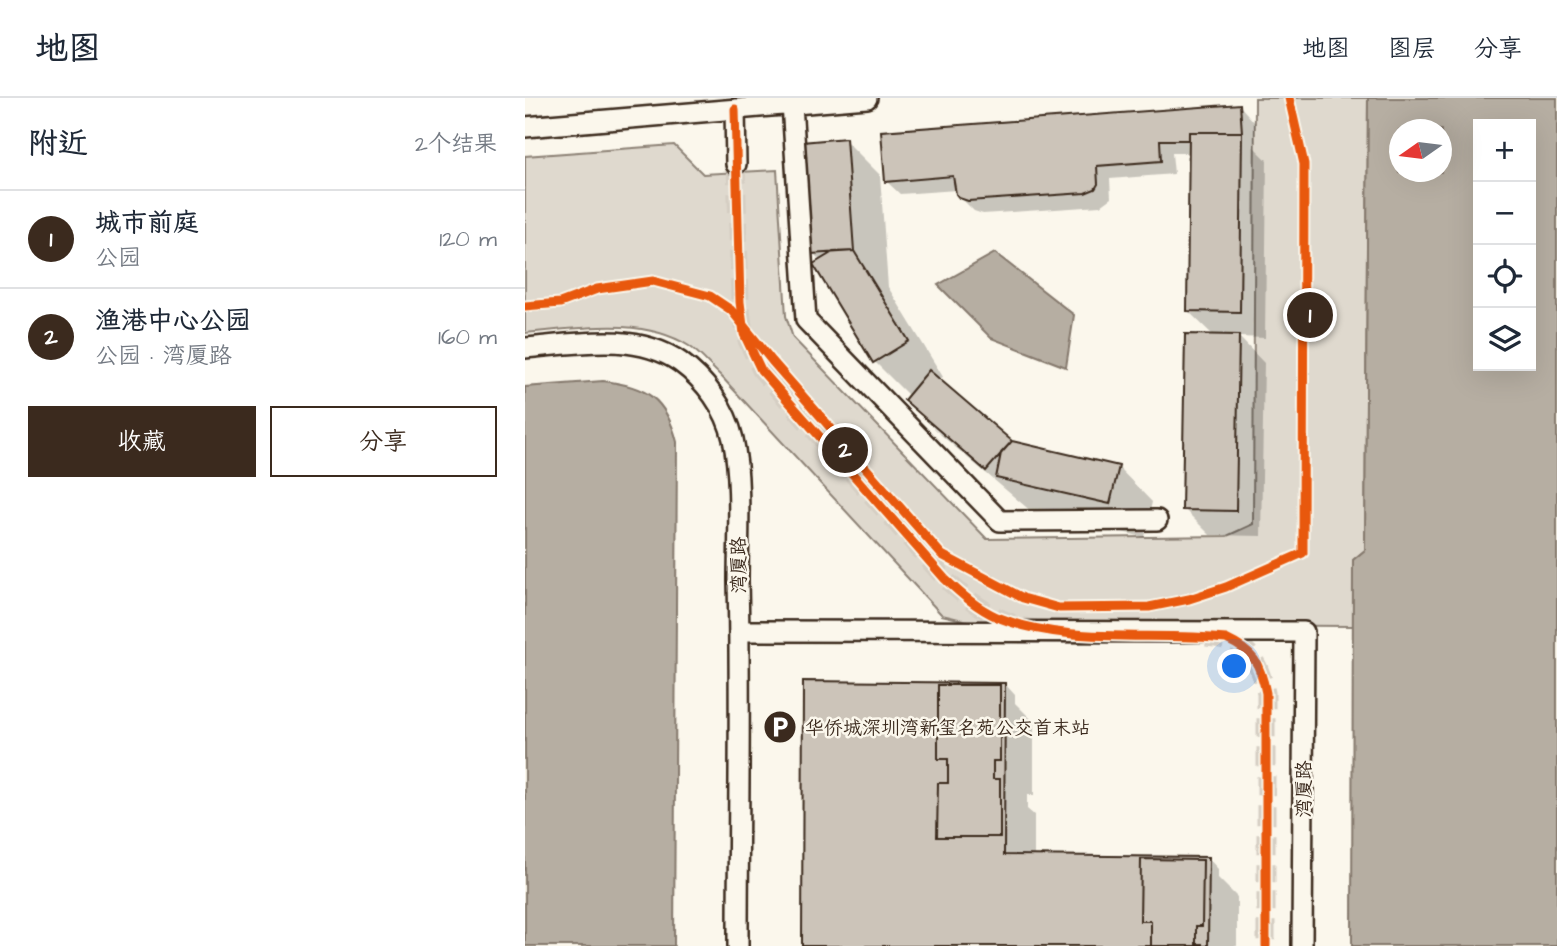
<!DOCTYPE html>
<html lang="zh">
<head>
<meta charset="utf-8">
<style>
  :root { --surface:#fff; --page:#f6f6f7; --text:#1f2937; --muted:#747a83; --line:#e0e1e3; --accent:#3b2a1e }
  body { margin:0; font-family:"Architects Daughter","LXGW WenKai TC",sans-serif; background:var(--page); color:var(--text) }
  .controls { position:absolute; right:21px; top:21px; display:grid; overflow:hidden; border-radius:0px; box-shadow:0 7px 28px #0002 }
  .controls button { width:63px; height:63px; display:grid; place-items:center; padding:0; border:0; border-bottom:2px solid var(--line); background:var(--surface); color:var(--text); font:35px sans-serif }
  .compass { position:absolute; left:864px; top:21px; width:63px; height:63px; border-radius:50%; background:var(--surface); box-shadow:0 7px 28px #0002; rotate:256deg }
  .you { position:absolute; left:710px; top:569px; width:24px; height:24px; margin:-18px; border:5px solid #fff; border-radius:50%; background:#1a73e8; box-shadow:0 0 0 10px #1a73e833 }
  .badge { display:grid; place-items:center; width:46px; height:46px; border-radius:50%; background:var(--accent); color:#fff; font-size:23px; font-weight:700 }
  .pin { position:absolute; translate:-50% -50%; border:4px solid #fff; box-shadow:0 2px 7px #0006 }
  .list { margin:0; padding:0; list-style:none }
  h2 { display:flex; justify-content:space-between; align-items:center; height:91px; margin:0; padding:0 28px; font-size:30px }
  h2 small { font-size:23px; font-weight:400; color:var(--muted) }
  .list li { display:grid; grid-template-columns:46px 1fr auto; gap:21px; align-items:center; box-sizing:border-box; height:98px; padding:0 28px; border-top:2px solid var(--line) }
  .list b { display:block; font-size:26px; white-space:nowrap }
  .list p { margin:0; font-size:23px; white-space:nowrap; color:var(--muted) }
  .list em { font-size:23px; font-style:normal; color:var(--muted) }
  .actions { display:flex; gap:14px; padding:21px 28px }
  .actions a { flex:1; padding:16px 0; border:2px solid var(--accent); border-radius:0px; text-align:center; font-size:24px; color:var(--accent) }
  .actions .main { background:var(--accent); color:#fff }
  .icon { flex:none; width:38px; height:38px; fill:none; stroke:currentColor; stroke-width:2; stroke-linecap:round; stroke-linejoin:round }
  .map { position:relative; flex:none; width:1032px; height:848px; overflow:hidden }
  header { display:flex; align-items:center; gap:42px; box-sizing:border-box; height:98px; padding:0 35px; background:var(--surface); border-bottom:2px solid var(--line) }
  header strong { font-size:33px }
  nav { display:flex; gap:38px; margin-inline-start:auto; font-size:24px }
  main { display:flex }
  aside { flex:1; background:var(--surface) }
  .map>svg:first-child { display:block }
</style>
</head>
<body>
<header>
<strong>地图</strong>
<nav><a>地图</a><a>图层</a><a>分享</a></nav>
</header>
<main>
<aside>
<h2>附近<small>2个结果</small></h2>
<ul class="list">
<li><span class="badge">1</span><div><b>城市前庭</b><p>公园</p></div><em>120 m</em></li>
<li><span class="badge">2</span><div><b>渔港中心公园</b><p>公园 · 湾厦路</p></div><em>160 m</em></li>
</ul>
<div class="actions"><a class="main">收藏</a><a>分享</a></div>
</aside>
<div class="map">
<svg width="1032" height="848" viewBox="0 0 1032 848">
  <rect width="100%" height="100%" fill="#fbf7ec"/>
  <filter id="ink" filterUnits="userSpaceOnUse"><feTurbulence type="fractalNoise" baseFrequency=".0143" numOctaves="2"/><feDisplacementMap in="SourceGraphic" scale="14" xChannelSelector="R" yChannelSelector="G"/><feConvolveMatrix kernelMatrix="1 2 1 2 8 2 1 2 1" color-interpolation-filters="sRGB"/></filter>
  <g filter="url(#ink)">
    <path fill="#dfd9ce" stroke="#8d8276" stroke-width="2" d="M730,0H843L840,452L828,462V528L455,526L417,517L195,277C185,268 175,255 164,248C116,218 53,231 0,235V58L149,47L178,76L252,72L261,218L268,240L462,441L702,438L728,426Z"/>
    <path fill="#b6aea2" stroke="#85796d" stroke-width="2" fill-rule="evenodd" d="M843,0H1032V848H827L828,462L840,452ZM1006,26V268H953V26ZM874,32H916V74H874Z
      M470,155L549,217L541,269L466,240L413,187Z
      M78,283C121,288 141,300 152,344L149,848H0V289Z"/>
    <path fill="#0003" d="M715,8L730,25V50L742,62L740,240L714,239L739,265L736,438L685,437L659,411L689,238L663,213L665,55H647L649,76L585,81L586,100L575,108L458,116L449,113L435,99L432,92L375,96L361,83Z
      M320,42L355,77L363,189L418,279L413,282L486,345L593,369L627,404L619,439L507,414L416,337L381,302L384,298L350,264L291,166L296,163L288,155Z
      M480,586L490,597V605L509,624V697H502V711L509,717V759L683,760L693,771V780L712,799V848H279Z"/>
    <path fill="#ccc4b9" stroke="#3b2a1e" stroke-width="2" d="M715,6L717,34H664V42H635L636,63L572,68L573,86L570,91L560,95L443,103L434,100L431,96L428,78L360,84L356,33Z
      M664,34H717L715,214L662,213Z
      M321,40L329,153L286,156L277,44Z
      M329,153L384,243L348,265L288,166L308,154Z
      M660,236L714,237L711,413L657,412Z
      M404,272L487,343L461,373L379,302Z
      M487,343L594,368L585,406L471,380L476,355Z
      M278,583L480,585L479,757L684,759L683,848H277Z
      M413,587H475V663H468V681H475V739H412L413,685H423V661H413Z
      M616,761L678,762L677,828H671V846H677V848H626V823H615Z"/>
    <g fill="none" stroke-linecap="round" stroke-linejoin="round">
      <path stroke="#d5cec3" stroke-width="19" stroke-dasharray="19 10" stroke-linecap="butt" d="M211,66L215,204L219,236L236,272L420,481C446,505 475,526 511,531
        M681,539C720,542 733,557 741,595V848"/>
      <defs>
        <path id="minor" d="M267,6L281,222L475,423L632,422
          M210,11L211,66
          M0,29L342,0
          M0,250C50,246 110,233 155,264C180,282 201,310 208,341C217,381 213,441 213,483C216,605 213,726 213,848
          M214,533L779,534L777,848"/>
      </defs>
      <use href="#minor" stroke="#3b2a1e" stroke-width="24"/>
      <use href="#minor" stroke="#fbf7ec" stroke-width="19"/>
      <defs>
        <path id="cycleway" d="M210,11L215,204L219,236L236,272L420,481C436,496 452,510 472,519C544,548 626,533 701,541C729,554 735,565 741,595V848
          M0,208L35,205L72,191L128,183L185,198L206,212L247,263L417,457L498,500L534,510L624,509L664,501L701,489L778,455L779,66L764,0"/>
      </defs>
      <use href="#cycleway" stroke="#fbf7ec" stroke-width="13"/>
      <use href="#cycleway" stroke="#e8590c" stroke-width="9"/>
    </g>
  </g>
  <defs>
    <symbol id="parking-disc" viewBox="-11 -11 22 22"><circle r="9.5" fill="#3b2a1e" stroke="#fbf7ec"/><path d="M-3.5-5.5H1a3.5 3.5 0 0 1 0 7H-1V5.5H-3.5ZM-1-3.4V-.6H.8a1.4 1.4 0 0 0 0-2.8Z" fill="#fff"/></symbol>
  </defs>
  <g fill-rule="evenodd">
    <use href="#parking-disc" x="236" y="610" width="38" height="38"/>
  </g>
  <g text-anchor="middle" stroke-width="5" stroke-linejoin="round" paint-order="stroke">
    <g font-size="19" fill="#3b2a1e" stroke="#fbf7ec">
      <text transform="translate(213 467) rotate(-91)" y="7">湾厦路</text>
      <text transform="translate(778 691) rotate(-90)" y="7">湾厦路</text>
    </g>
    <g font-size="19" fill="#3b2a1e" stroke="#fbf7ec" text-anchor="start">
      <text x="280" y="636">华侨城深圳湾新玺名苑公交首末站</text>
    </g>
  </g>
</svg>
<div class="controls">
<button>+</button>
<button>−</button>
<button><svg class="icon" aria-label="locate" viewBox="0 0 24 24"><circle cx="12" cy="12" r="6"/><path d="M12 2v4M12 18v4M2 12h4M18 12h4"/></svg></button>
<button><svg class="icon" aria-label="layers" viewBox="0 0 24 24"><path d="M12 4l9 5-9 5-9-5zM3 14l9 5 9-5"/></svg></button>
</div>
<svg class="compass" viewBox="-18 -18 36 36"><path d="M0-13l5 13h-10z" fill="#e53935"/><path d="M0 13l5-13h-10z" fill="#747a83"/></svg>
<div class="you"></div>
<div class="pin badge" style="left:785px;top:217px">1</div>
<div class="pin badge" style="left:320px;top:352px">2</div>
</div>
</main>
</body>
</html>
